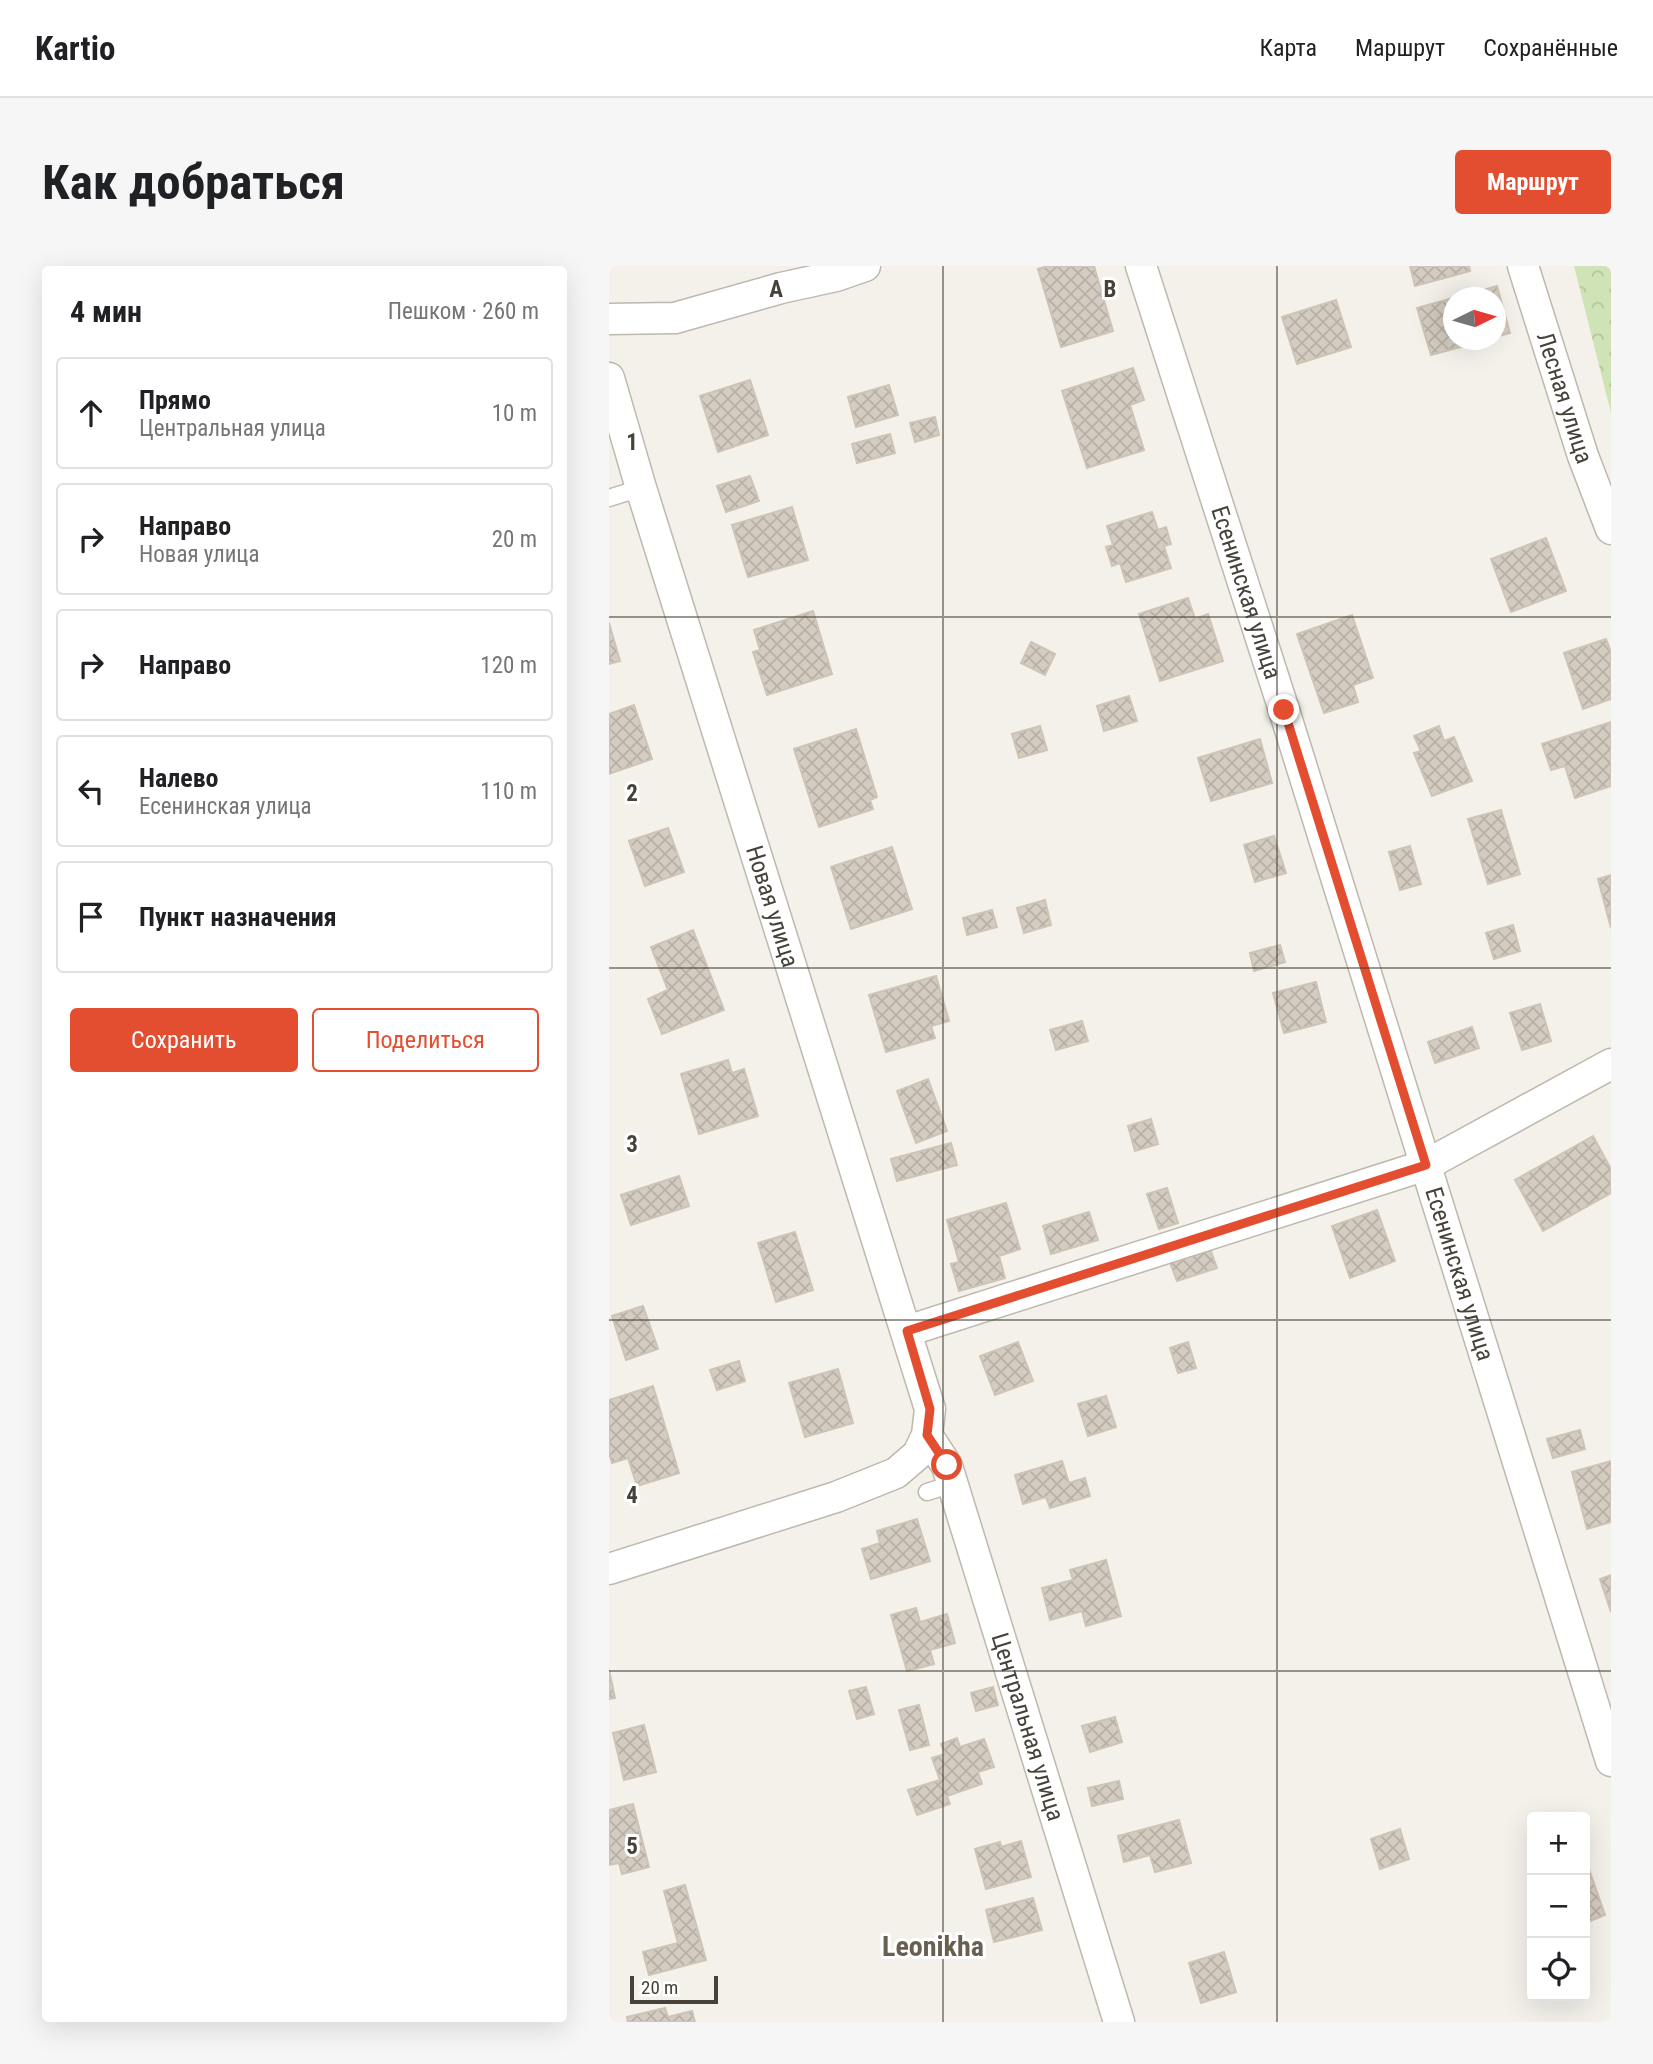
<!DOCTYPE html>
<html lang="ru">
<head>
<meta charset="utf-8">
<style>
  :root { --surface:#fff; --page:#f6f6f6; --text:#202124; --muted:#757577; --line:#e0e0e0; --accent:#e34e31 }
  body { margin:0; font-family:"Roboto Condensed",sans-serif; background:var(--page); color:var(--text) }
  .controls { position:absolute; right:21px; bottom:21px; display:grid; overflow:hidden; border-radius:7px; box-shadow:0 7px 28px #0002 }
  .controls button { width:63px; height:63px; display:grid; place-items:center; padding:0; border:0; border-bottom:2px solid var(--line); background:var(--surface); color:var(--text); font:35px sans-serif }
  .compass { position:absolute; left:834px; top:21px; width:63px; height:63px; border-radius:50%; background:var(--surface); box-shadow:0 7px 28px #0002; rotate:85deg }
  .scale { position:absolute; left:21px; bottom:18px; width:88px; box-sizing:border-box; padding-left:7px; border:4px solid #464139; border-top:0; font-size:19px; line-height:24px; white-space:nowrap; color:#464139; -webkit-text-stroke:5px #fff; paint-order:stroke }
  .stop { position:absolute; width:21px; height:21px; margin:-16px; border:5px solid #e34e31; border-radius:50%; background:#fff }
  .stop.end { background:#e34e31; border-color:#fff; box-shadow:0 2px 7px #0008 }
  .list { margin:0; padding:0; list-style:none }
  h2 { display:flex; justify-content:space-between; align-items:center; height:91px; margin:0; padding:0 28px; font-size:30px }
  h2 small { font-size:23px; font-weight:400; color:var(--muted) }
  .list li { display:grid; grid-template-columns:46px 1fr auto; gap:21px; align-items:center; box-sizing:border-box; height:112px; margin:0 14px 14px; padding:0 14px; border:2px solid var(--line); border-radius:7px }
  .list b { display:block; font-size:26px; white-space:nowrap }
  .list p { margin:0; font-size:23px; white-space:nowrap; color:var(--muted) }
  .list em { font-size:23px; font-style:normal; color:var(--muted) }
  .actions { display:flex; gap:14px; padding:21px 28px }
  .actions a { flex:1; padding:16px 0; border:2px solid var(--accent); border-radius:7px; text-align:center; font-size:24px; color:var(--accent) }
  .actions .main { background:var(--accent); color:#fff }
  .icon { flex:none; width:38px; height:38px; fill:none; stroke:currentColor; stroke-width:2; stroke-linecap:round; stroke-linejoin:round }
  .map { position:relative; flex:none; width:1002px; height:1756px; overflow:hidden; border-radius:7px }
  header { display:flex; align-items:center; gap:42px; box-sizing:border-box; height:98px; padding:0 35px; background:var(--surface); border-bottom:2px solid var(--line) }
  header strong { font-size:33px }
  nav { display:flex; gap:38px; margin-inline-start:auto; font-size:24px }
  .intro { display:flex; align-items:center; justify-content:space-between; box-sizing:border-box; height:168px; padding:0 42px }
  h1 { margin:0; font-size:49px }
  .button { padding:18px 32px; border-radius:7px; background:var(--accent); color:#fff; font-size:24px; font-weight:700 }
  main { display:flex; gap:42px; padding:0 42px }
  aside { flex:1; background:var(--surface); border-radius:7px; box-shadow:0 7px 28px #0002 }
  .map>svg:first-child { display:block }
</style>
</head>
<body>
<header>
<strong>Kartio</strong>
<nav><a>Карта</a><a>Маршрут</a><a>Сохранённые</a></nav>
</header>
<div class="intro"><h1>Как добраться</h1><a class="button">Маршрут</a></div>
<main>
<aside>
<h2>4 мин<small>Пешком · 260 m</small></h2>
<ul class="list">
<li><svg class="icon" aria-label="ahead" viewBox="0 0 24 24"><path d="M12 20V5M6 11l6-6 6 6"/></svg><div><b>Прямо</b><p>Центральная улица</p></div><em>10 m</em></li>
<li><svg class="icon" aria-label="right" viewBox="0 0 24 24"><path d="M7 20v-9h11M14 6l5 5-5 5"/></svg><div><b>Направо</b><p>Новая улица</p></div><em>20 m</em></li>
<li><svg class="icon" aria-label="right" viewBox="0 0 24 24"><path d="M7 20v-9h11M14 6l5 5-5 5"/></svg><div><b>Направо</b></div><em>120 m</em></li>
<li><svg class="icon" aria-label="left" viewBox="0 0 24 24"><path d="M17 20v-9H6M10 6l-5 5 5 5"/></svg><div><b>Налево</b><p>Есенинская улица</p></div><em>110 m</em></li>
<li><svg class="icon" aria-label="arrive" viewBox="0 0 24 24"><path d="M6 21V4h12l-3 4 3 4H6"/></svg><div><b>Пункт назначения</b></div></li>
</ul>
<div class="actions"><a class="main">Сохранить</a><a>Поделиться</a></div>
</aside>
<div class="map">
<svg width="1002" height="1756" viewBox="0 0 1002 1756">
  <defs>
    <pattern id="forest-crowns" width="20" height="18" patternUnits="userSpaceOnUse" patternTransform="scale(1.75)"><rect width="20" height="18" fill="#cfe3b7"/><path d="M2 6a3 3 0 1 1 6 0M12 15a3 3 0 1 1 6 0" fill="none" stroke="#b3c49e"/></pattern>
    <pattern id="building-cross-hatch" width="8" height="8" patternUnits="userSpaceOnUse" patternTransform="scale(1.75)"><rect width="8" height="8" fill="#d4ccc1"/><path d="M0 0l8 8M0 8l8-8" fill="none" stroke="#b7b0a7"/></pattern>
  </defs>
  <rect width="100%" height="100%" fill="#f3f1ea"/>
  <path fill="url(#forest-crowns)" d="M965,0H1002V147Z"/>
  <path fill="url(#building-cross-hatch)" stroke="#cec4b5" stroke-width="2" d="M439,0H485L504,65L452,81L429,3Z
    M801,0H860L861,5L806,20Z
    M888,20L901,67L886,71V32H847Z
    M844,32V74H877L822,89L808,42Z
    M727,34L742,81L688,98L673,51Z
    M524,102L535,134L521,139L535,184L478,202L453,125Z
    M141,114L159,169L109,186L91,130Z
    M280,119L289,149L247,161L239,131Z
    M326,151L330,169L306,176L301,157Z
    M281,168L286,187L248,197L243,178Z
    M141,210L150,235L117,246L108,220Z
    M183,241L199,294L139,311L123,259Z
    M543,246L549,264L557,261L562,278L555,280L562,302L517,316L511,297L503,300L497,281L504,279L498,260Z
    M937,272L957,325L902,346L882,293Z
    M579,332L586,353L599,348L614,395L551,415L530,348Z
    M204,345L223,408L158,429L144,386L151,384L145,364Z
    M743,349L764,412L744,419L749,436L715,447L688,368Z
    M0,357L11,395L0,398Z
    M997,373L1002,386V433L974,443L955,387Z
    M422,376L446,388L436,409L412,397Z
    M520,430L528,455L495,465L488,440Z
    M25,439L43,493L0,508V448Z
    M1002,456V520L966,532L956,500L942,504L933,478Z
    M431,460L438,484L410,492L403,468Z
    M830,460L835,475L845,471L863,515L823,530L805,487L812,485L805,470Z
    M247,463L268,531L261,534L264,543L210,561L185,483Z
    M651,473L663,517L602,535L589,492Z
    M892,544L911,608L879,618L859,553Z
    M59,562L75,606L36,620L20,575Z
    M665,570L677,607L646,616L635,579Z
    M801,580L812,618L791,624L780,586Z
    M283,581L303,643L242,663L222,601Z
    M1002,609V662L989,613Z
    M436,634L442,659L415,667L408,642Z
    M383,644L388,661L358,669L354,652Z
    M904,659L911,685L885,693L877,667Z
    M84,664L115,744L53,768L39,733L59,724L42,681Z
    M671,679L676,696L645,705L641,687Z
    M327,710L340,755L322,760L326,772L277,786L260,729Z
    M707,716L717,756L675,767L664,727Z
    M931,738L942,775L913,784L901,747Z
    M473,755L479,775L447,784L441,764Z
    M863,761L870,782L826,797L819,776Z
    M119,794L123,807L135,803L149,850L90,868L72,808Z
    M319,813L338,865L307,877L288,825Z
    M542,853L549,878L526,885L519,860Z
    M984,870L1002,903V927L934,965L906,914Z
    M342,877L348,899L288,915L282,893Z
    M70,910L80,940L22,959L12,929Z
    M558,922L569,957L550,963L538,928Z
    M397,937L411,983L390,990L396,1012L350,1025L342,998L350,996L338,954Z
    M768,944L786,995L741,1012L723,960Z
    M480,946L489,974L442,988L434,960Z
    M186,966L204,1024L167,1036L149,977Z
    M600,980L608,1002L568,1015L560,994Z
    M34,1040L49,1083L17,1094L3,1050Z
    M409,1076L424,1115L386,1129L371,1090Z
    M579,1076L587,1102L569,1107L561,1082Z
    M130,1095L136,1115L108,1124L101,1104Z
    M229,1103L244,1157L196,1171L180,1117Z
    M44,1120L70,1207L28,1220L19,1192L3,1197L0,1187V1134Z
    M497,1130L507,1161L479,1170L469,1138Z
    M971,1164L976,1183L944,1192L938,1173Z
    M453,1195L460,1217L476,1212L481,1230L441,1242L437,1231L414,1238L406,1209Z
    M1002,1195V1256L978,1263L963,1206Z
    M308,1253L321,1295L262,1313L253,1283L271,1277L268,1265Z
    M497,1294L512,1350L477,1360L473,1345L441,1354L433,1322L464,1314L461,1304Z
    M1002,1309V1346L991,1313Z
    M307,1342L311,1356L338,1348L346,1377L321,1384L325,1398L298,1405L282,1349Z
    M0,1404L6,1432L0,1433Z
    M257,1421L265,1448L248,1453L240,1425Z
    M384,1421L389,1439L367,1445L362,1427Z
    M310,1439L320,1479L301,1484L290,1444Z
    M506,1451L513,1476L481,1486L473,1460Z
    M35,1459L47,1506L15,1514L4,1467Z
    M348,1472L351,1481L375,1473L385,1501L369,1506L373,1518L338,1530L341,1538L308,1549L299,1524L331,1514L323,1492L336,1488L332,1478Z
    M510,1515L514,1533L483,1540L479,1522Z
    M24,1538L40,1601L13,1608L10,1597L0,1599V1544Z
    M570,1554L582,1597L546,1606L541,1589L515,1596L509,1570Z
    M791,1563L800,1593L771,1603L762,1573Z
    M412,1575L422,1611L377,1623L366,1583L391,1576L392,1581Z
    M976,1592L996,1649L976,1657Z
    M76,1619L97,1694L40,1709L34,1686L69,1677L55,1625Z
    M424,1632L433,1664L385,1676L377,1644Z
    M615,1686L627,1726L592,1737L580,1697Z
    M56,1742L59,1751L83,1745L86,1756H19L18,1751Z"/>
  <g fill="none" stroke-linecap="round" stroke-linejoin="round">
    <defs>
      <path id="service" d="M0,232L32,222
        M318,1226L344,1218"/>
      <g id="minor">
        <path id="s1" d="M532,0L675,444L1002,1495"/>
        <path id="s2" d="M914,0L974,190L1002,263"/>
        <path d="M0,53L66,52L172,22L227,10L256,0"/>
        <path id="s3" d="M0,112L32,222L321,1143L318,1169L309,1188L287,1207L227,1231L0,1303"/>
        <path d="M298,1065L817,899L1002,798"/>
        <path id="s4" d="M318,1169L338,1200L510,1756"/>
      </g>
    </defs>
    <use href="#service" stroke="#beb8ad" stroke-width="19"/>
    <use href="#minor" stroke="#beb8ad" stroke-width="33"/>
    <use href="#service" stroke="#fff" stroke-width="16"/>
    <use href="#minor" stroke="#fff" stroke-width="30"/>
  </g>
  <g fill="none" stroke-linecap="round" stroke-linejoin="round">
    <path stroke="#e34e31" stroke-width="9" d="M338,1199L318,1169L321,1143L298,1065L817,899L675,444"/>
  </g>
  <path fill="none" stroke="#464139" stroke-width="2" stroke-opacity="0.55" d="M334,0V1756M668,0V1756M0,351H1002M0,702H1002M0,1054H1002M0,1405H1002"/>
  <g text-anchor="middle" stroke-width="6" stroke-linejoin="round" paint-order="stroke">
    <g font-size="24" fill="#464139" stroke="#fff">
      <text dy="8" stroke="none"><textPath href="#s2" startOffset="138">Лесная улица</textPath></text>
      <text dy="8" stroke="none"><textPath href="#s1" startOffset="343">Есенинская улица</textPath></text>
      <text dy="8" stroke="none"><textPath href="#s3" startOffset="553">Новая улица</textPath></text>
      <text dy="8" stroke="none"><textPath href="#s1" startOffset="1057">Есенинская улица</textPath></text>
      <text dy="8" stroke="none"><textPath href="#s4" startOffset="310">Центральная улица</textPath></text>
    </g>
    <g font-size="28" font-weight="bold" fill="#685f51" stroke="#fff">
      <text x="324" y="1690">Leonikha</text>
    </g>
  </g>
  <g font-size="23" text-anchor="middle" font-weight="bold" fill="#464139" stroke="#fff" stroke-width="6" stroke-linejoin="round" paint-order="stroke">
    <text x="167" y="31">A</text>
    <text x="501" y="31">B</text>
    <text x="23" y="184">1</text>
    <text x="23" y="535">2</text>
    <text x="23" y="886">3</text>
    <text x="23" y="1237">4</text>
    <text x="23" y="1588">5</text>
  </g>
</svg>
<div class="controls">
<button>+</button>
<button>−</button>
<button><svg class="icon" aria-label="locate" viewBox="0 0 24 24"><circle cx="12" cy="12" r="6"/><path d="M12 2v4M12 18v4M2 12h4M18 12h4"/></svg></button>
</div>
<svg class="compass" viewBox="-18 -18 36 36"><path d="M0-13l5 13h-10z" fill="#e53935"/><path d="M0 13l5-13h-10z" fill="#757577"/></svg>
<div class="scale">20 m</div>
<div class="stop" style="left:338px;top:1199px"></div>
<div class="stop end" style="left:675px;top:444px"></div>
</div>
</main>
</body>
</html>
